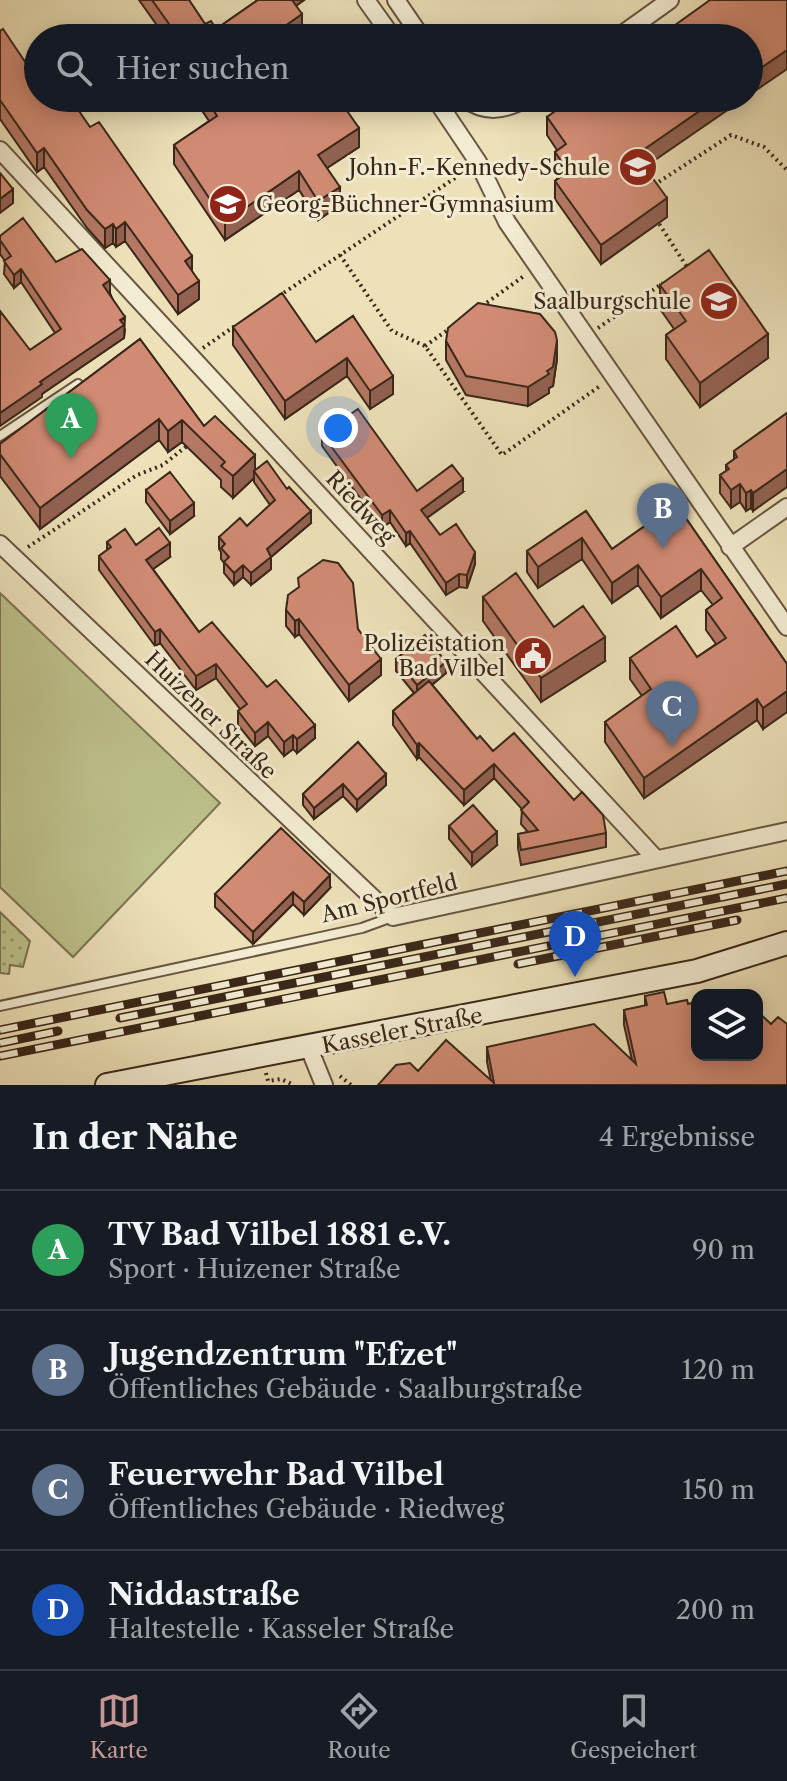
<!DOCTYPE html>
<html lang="de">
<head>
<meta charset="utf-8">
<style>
  :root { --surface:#171b24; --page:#242831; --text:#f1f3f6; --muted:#9ea1a6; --line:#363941; --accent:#c59692 }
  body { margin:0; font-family:"Libre Caslon Text",serif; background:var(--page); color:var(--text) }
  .controls { position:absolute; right:24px; bottom:24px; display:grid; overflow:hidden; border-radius:16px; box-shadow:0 4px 20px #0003 }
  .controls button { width:72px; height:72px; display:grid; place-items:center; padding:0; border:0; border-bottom:2px solid var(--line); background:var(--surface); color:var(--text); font:40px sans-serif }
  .you { position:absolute; left:338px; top:428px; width:28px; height:28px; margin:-20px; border:6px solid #fff; border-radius:50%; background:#1a73e8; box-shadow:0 0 0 12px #1a73e833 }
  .badge { display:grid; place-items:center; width:52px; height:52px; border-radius:50%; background:var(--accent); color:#fff; font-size:26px; font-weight:700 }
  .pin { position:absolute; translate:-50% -66px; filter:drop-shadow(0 2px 4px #0008) }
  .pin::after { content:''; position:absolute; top:42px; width:28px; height:24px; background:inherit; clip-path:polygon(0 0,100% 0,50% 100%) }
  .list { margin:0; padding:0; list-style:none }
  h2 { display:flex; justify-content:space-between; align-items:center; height:104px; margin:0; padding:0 32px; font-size:34px }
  h2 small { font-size:26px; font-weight:400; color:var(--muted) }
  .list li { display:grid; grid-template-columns:52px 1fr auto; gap:24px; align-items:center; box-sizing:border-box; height:120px; padding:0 32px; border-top:2px solid var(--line) }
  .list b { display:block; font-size:30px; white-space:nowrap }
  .list p { margin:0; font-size:26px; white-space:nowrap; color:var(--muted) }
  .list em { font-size:26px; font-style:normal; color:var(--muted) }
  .icon { flex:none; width:44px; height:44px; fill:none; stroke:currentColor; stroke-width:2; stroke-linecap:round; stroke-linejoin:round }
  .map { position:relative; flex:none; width:787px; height:1085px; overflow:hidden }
  .search { position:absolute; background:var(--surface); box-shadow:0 4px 20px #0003; left:24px; right:24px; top:24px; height:88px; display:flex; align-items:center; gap:20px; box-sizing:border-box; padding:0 28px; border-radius:44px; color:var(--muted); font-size:30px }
  .sheet { height:584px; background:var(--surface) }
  nav { display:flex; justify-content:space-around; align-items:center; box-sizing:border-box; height:112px; border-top:2px solid var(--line); background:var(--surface); font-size:22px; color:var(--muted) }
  nav a { display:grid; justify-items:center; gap:4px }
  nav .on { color:var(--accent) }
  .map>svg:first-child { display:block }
</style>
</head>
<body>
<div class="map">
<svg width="787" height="1085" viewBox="0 0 787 1085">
  <defs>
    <pattern id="grass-dots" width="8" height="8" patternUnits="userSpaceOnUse" patternTransform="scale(2)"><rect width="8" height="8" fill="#bdc18c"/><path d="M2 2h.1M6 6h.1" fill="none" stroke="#9b9d72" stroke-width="1.8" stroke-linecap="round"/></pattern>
  </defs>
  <rect width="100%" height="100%" fill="#ede1b9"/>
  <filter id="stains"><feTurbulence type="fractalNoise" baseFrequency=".0025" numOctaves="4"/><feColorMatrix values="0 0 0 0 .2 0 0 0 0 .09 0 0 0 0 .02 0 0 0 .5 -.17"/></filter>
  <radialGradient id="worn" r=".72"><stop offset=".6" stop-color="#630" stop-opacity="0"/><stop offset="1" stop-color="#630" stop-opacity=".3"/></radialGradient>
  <path fill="url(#grass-dots)" stroke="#7c7452" stroke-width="2" d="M0,912L30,941L23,967L10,965L9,974L0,973Z"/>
  <path fill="#bdc18c" stroke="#7c7452" stroke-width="2" d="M0,593L220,803L73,957L0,887Z"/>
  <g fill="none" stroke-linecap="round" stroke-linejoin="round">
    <defs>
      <path id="lane" d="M0,436L78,384
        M0,1006L362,928L392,917"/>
      <path id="street" d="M366,0L393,38
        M396,0L422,38
        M617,38L670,0
        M435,98L478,162L507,222L787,627
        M464,98C485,114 504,111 527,98
        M0,150L656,859
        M0,544L393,917L787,831
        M730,547L787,507
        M309,1048L324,1085"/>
      <path id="secondary" d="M107,1085L697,971L787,943"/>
    </defs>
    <use href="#lane" stroke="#675641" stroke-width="12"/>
    <use href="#street" stroke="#675641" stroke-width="20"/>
    <use href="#secondary" stroke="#3a2719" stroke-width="26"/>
    <path stroke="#3a2719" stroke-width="4" stroke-dasharray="2 4" stroke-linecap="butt" d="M654,185L731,135L764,147L787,170
      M656,219L687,267
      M340,255L392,331L425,346L502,455L600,386
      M279,296L464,172
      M482,306L524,276
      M598,328L663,283
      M425,346L452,327
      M203,348L235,326
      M28,547L137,475L163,465L188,445
      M266,1073L268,1081L281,1079L294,1085
      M340,1076L351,1085"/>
    <use href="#lane" stroke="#f3ecd2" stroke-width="8"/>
    <use href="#street" stroke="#f3ecd2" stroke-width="16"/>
    <use href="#secondary" stroke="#f3ecd2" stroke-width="22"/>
    <defs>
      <path id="rail" d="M518,964L737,920
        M120,1018L787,884
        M0,1030L787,871
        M0,1043L58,1031
        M0,1056L787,898"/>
    </defs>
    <use href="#rail" stroke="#3a2719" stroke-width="9"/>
    <use href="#rail" stroke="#f3ecd2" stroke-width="6" stroke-dasharray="18" stroke-linecap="butt"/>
  </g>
  <path fill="#b47864" stroke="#3a2719" stroke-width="2" d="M139,0H189L205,24L216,29L256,1V0H304L296,6L302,33L295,38H166Z
    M0,31L38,98L192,271L199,299L178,314L125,241L116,247L113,243L105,248L87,228L44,167L37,172L0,119Z
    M195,98H338L359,147L327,168L340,205L318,220L299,190L225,240L174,164V145L209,121L195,100Z
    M547,117L645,167L667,217L601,264L555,199V181L559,177L555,171V152L557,150L547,135Z
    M0,236L56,262L110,293L125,330L124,338L42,394V397L30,350L55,333L21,282L14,288L4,274L5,261L0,254Z
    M660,285L768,358L700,407L666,359V335L674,329L660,309Z
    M353,316L393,394L370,409L347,376L285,419L233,345V327L316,342Z
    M140,339L204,426L255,470L311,523L271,557V569L251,585L243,577L234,585L224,573V563L221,559V552L219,549V537L247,526L270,505L254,482V478L233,498L221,487V480L182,442L168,452L159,440L40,529L0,476V444Z
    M446,341L557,359L553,386L549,388V393L528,406L466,395L446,360Z
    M787,413L753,511L751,508L746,511L740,502L731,508L720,493V475L726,471V465L734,459V451Z
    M322,434L417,491L463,492L427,518L440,535L475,564L467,588L459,587L446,595L410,543L406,546L390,522L382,528L322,446Z
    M146,490L194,516L170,534L146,502Z
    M676,504L787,664L763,729L757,720L644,798L605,742V722L642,696L630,679V658L697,657L716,644L706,630V610L713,605L701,590L661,618L638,585L612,603L582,559L538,588L527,572V551L586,511L612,549Z
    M107,542L136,545L170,557L153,569L199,632L267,687L315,738L297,753L293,749L284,756L268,736L255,746L238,725V711L240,709L216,678L196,690L160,643L155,646L99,570V556L107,550Z
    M483,597L605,661L541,702L483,621Z
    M286,610L358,629L381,675L349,701L299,634L295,637L286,626Z
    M396,659L446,673L432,685L477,739L493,751L574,800L606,833V847L521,865L518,848V834L528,832L521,824L522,809L494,778L464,805L419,757L417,759L393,725V711L414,693L396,671Z
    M358,742L386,785L357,811L343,796L314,819L303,805V794Z
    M449,826L497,845L472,866L449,839Z
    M330,888L304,915L293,904L253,944L215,907V894Z
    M645,996L667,1004L697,1055L787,1085H378L418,1071L491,1081L487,1062V1047L632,1060L624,1025V1010L645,1006Z"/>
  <path fill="#926151" stroke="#3a2719" stroke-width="2" d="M287,0H304L287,12Z
    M302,14V33L295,38L285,26Z
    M787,50V69L749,95V76Z
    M718,98H745L636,173V155Z
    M359,128V147L318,174V155Z
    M44,148V167L37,172V153Z
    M299,171V190L225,240V222Z
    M340,187V205L318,220V201Z
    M13,189V203L0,213V199Z
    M667,198V217L601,264V245Z
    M125,222V241L116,247V229Z
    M113,224V243L105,248V229Z
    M192,256V274L185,261Z
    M21,269V282L14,288V275Z
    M110,280V293L103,298V285Z
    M199,281V299L178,314V295Z
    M125,317L124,338L42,394V397L0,426V413Z
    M768,334V358L700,407V383Z
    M557,340V359L553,386L549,388V393L528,406V387L547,371Z
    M347,358V376L285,419V401Z
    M393,376V394L370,409V391Z
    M159,419V440L40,529V508Z
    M182,420V442L168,452V431Z
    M255,455V473L254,471V478L233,498V476Z
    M787,469V487L753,511V493Z
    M463,479V492L421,522V510Z
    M740,484V502L731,508V490Z
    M751,490V508L746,511V493Z
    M194,503V516L170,534V521Z
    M390,510V522L382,528V515Z
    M311,511V523L271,557V569L251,585V573L267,549Z
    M410,531V543L406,546V533Z
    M582,538V559L538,588V567Z
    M170,543V557L146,574V560Z
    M475,552V564L467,588V575Z
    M243,565V577L234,585V573Z
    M638,565V585L612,603V583Z
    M701,569V590L661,618V597Z
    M459,574V587L446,595V583Z
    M299,619V634L295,637V621Z
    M160,629V643L155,646V632Z
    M605,637V661L541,702V678Z
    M381,659V675L349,701V685Z
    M446,662V673L417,697V685Z
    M216,664V678L196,690V676Z
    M787,691V712L763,729V708Z
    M757,699V720L644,798V778Z
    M268,722V736L255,746V733Z
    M315,725V738L297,753V739Z
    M293,735V749L284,756V742Z
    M419,743V757L417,759V745Z
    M494,764V778L464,805V790Z
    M386,774V785L357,811V800Z
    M343,784V796L314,819V808Z
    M497,832V845L472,866V853Z
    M330,875V888L304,915V902Z
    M293,892V904L253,944V932Z"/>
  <path fill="#d18b74" stroke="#3a2719" stroke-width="2" d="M152,0H189L205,24L211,21L216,29L258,0H292L302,14L285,26L294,38H179Z
    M710,0H787V50L749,76V38H657Z
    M3,29L38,81V98H70L90,127L99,122L192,256L185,261L199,281L178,295L125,222L116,229L113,224L105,229L87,210L44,148L37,153L0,100V31Z
    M206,98H338L359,128L318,155L340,187L318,201L299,171L225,222L174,145L217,116Z
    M573,98H718L636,155L667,198L601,245L555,181L568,171L555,152L566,144L547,117Z
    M0,173L13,189L0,199Z
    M23,218L56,262L82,249L110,280L103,285L125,317L120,320L124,325L40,382L42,384L0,413V311L30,350L61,329L21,269L14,275L4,261L11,256L0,240V236Z
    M709,250L768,334L700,383L666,335L686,321L660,285Z
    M282,293L316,342L353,316L393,376L370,391L347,358L285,401L233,327Z
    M478,303L540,314L555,332L557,340L553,367L547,371L549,374L528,387L466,376L446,341L448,328Z
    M140,339L204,426L215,416L255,455L233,476L221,466L225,462L182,420L168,431L159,419L40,508L0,454V444Z
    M358,409L417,491L452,465L463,479L421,510L440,535L456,524L468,542L475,552L467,575L459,574L446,583L410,531L406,533L390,510L382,515L322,434L338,423L339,417L345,418Z
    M787,413V469L753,493L751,490L746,493L740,484L731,490L720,475L729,469L726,465L737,457L734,451Z
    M267,461L287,489L289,487L311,511L267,549L271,557L251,573L243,565L234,573L224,562L229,557L221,548L225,544L219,537L240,518L247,526L275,500L254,471Z
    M170,472L194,503L170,521L146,490Z
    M676,504L787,664V691L763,708L757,699L644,778L605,722L651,689L630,658L676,626L697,657L726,638L706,610L722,598L701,569L661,597L638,565L612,583L582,538L538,567L527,551L586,511L612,549Z
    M159,528L170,543L146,560L199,632L212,622L267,687L276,680L315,725L297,739L293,735L284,742L268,722L255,733L238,711L247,704L216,664L196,676L160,629L155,632L99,556L111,547L107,542L125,529L136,545Z
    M323,560L338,563L353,583L358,629L381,659L349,685L299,619L295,621L286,610L288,595L299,587L298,578Z
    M516,573L554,627L583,606L605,637L541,678L483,597Z
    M425,635L446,662L417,685L396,659Z
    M429,681L477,739L480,736L493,751L514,733L574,800L582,792L603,815L606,833L521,850L518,834L538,830L521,810L529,802L494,764L464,790L419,743L417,745L393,711Z
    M358,742L386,774L357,800L343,784L314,808L303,794Z
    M473,805L497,832L472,853L449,826Z
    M281,828L330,875L304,902L293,892L253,932L215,894Z
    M664,992L667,1004L687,1000L688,1004L692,1003L697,1020V1055H757V1011L771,1024L778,1017L787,1024V1085H378L396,1065L410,1063L418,1071L446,1040L494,1083L487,1047L594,1024L636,1064L624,1010L647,1005L645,996Z"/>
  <defs>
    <symbol id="school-disc" viewBox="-11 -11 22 22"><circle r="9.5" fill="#8f2418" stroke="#f3ecd2"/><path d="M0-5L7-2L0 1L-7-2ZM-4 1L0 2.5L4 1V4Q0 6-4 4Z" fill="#fff"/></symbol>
    <symbol id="civic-disc" viewBox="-11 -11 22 22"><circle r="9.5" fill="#8f2418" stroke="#f3ecd2"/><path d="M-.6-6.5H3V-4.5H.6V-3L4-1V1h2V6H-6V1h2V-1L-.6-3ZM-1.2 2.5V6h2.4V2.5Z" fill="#fff"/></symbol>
  </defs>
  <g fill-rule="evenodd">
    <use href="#school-disc" x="616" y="145" width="44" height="44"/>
    <use href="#school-disc" x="206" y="182" width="44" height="44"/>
    <use href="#school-disc" x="697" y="279" width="44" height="44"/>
    <use href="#civic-disc" x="511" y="634" width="44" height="44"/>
  </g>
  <g text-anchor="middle" stroke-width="6" stroke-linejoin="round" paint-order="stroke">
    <g font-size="22" fill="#3a2719" stroke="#f3ecd2" text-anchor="end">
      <text x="610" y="175">John-F.-Kennedy-Schule</text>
      <text x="256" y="212" text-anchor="start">Georg-Büchner-Gymnasium</text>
      <text x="691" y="309">Saalburgschule</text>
      <text x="505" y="651">Polizeistation<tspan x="505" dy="25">Bad Vilbel</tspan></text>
    </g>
    <g font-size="22" fill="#3a2719" stroke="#f3ecd2">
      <text transform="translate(361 507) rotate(47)" y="8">Riedweg</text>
      <text transform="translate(211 715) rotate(44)" y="8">Huizener Straße</text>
      <text transform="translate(389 898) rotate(-14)" y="8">Am Sportfeld</text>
      <text transform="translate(402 1030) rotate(-11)" y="8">Kasseler Straße</text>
    </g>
  </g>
  <rect width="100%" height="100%" filter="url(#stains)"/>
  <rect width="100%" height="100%" fill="url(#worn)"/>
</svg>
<div class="controls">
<button><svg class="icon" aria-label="layers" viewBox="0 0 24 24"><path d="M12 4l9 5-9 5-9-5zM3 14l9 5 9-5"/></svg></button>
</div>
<div class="you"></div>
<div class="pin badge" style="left:71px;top:459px;background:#2e9e5b">A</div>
<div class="pin badge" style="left:663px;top:549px;background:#5c6f8a">B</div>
<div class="pin badge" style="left:672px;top:747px;background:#5c6f8a">C</div>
<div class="pin badge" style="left:575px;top:977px;background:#1a4fb4">D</div>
<div class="search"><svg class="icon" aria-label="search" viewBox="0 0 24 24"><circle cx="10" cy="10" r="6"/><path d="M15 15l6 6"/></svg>Hier suchen</div>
</div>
<section class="sheet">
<h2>In der Nähe<small>4 Ergebnisse</small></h2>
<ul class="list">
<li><span class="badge" style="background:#2e9e5b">A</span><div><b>TV Bad Vilbel 1881 e.V.</b><p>Sport · Huizener Straße</p></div><em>90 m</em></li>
<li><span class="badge" style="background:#5c6f8a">B</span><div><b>Jugendzentrum &quot;Efzet&quot;</b><p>Öffentliches Gebäude · Saalburgstraße</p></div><em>120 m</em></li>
<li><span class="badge" style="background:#5c6f8a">C</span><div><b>Feuerwehr Bad Vilbel</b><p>Öffentliches Gebäude · Riedweg</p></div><em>150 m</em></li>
<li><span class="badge" style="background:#1a4fb4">D</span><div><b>Niddastraße</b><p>Haltestelle · Kasseler Straße</p></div><em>200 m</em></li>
</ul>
</section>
<nav>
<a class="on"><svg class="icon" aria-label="map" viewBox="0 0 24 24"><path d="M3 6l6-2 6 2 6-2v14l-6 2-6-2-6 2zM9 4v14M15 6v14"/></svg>Karte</a>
<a><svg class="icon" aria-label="directions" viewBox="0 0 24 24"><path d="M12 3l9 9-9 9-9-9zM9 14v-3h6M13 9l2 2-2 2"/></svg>Route</a>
<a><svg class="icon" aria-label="saved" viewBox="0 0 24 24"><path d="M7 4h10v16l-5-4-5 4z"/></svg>Gespeichert</a>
</nav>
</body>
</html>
